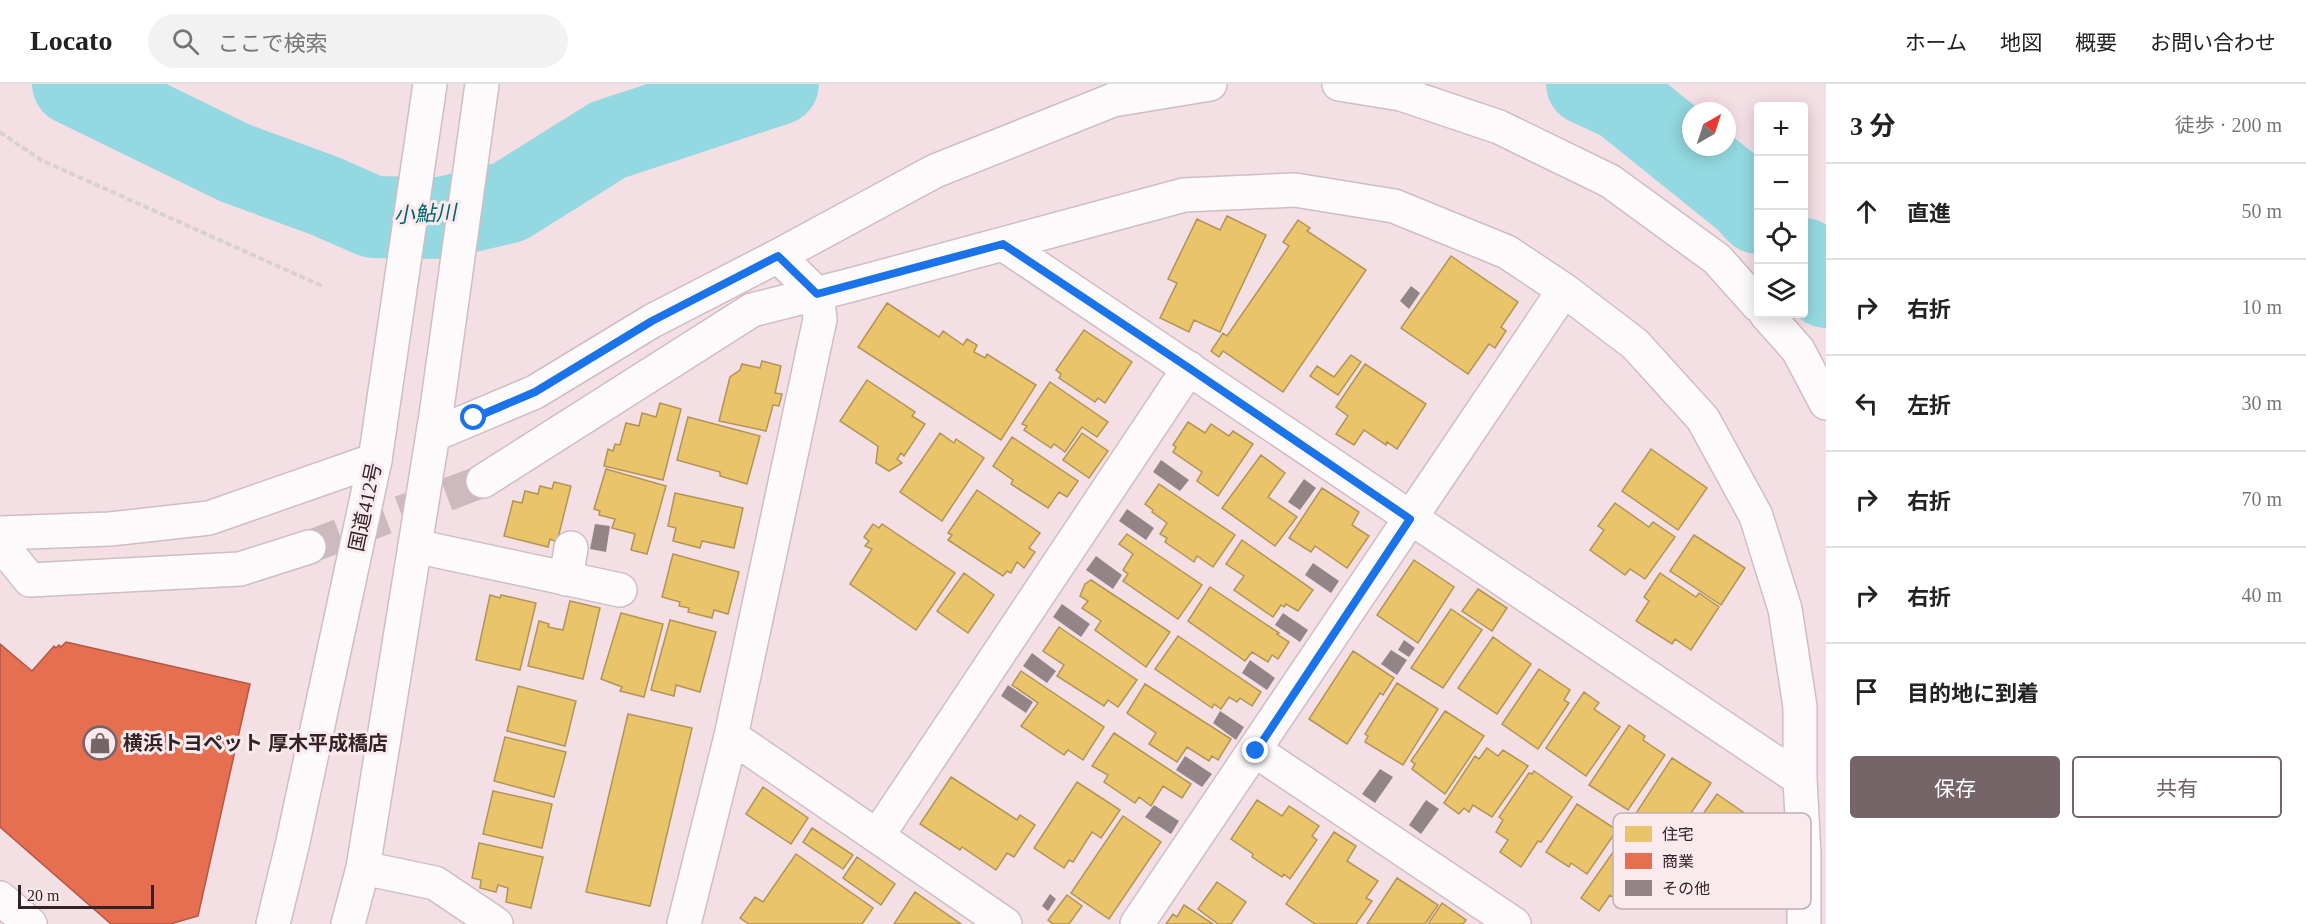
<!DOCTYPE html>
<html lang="ja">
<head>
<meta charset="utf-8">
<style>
  :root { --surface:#fff; --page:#f2f2f2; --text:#222; --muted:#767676; --line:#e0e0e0; --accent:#756568 }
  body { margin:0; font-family:"Times New Roman","Noto Sans JP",serif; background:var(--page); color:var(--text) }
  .controls { position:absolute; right:18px; top:18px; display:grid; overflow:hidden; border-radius:6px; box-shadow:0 3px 15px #0003 }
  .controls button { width:54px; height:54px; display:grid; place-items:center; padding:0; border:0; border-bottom:2px solid var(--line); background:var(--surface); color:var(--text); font:30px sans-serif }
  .compass { position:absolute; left:1682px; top:18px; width:54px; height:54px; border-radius:50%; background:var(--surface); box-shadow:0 3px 15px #0003; rotate:39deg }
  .scale { position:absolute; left:18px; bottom:15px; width:136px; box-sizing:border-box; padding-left:6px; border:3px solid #312326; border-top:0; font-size:16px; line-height:21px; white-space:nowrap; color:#312326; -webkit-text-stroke:4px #faeaee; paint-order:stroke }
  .stop { position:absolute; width:18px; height:18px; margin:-14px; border:4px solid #1a73e8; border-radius:50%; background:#fff }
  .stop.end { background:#1a73e8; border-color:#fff; box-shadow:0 2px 6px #0008 }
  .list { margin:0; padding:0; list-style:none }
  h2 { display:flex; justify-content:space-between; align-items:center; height:78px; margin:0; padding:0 24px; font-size:26px }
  h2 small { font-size:20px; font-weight:400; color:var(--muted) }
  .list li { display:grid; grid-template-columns:39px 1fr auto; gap:18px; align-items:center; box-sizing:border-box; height:96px; padding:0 24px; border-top:2px solid var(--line) }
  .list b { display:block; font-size:22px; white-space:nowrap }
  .list em { font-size:20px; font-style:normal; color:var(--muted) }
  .actions { display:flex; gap:12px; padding:18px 24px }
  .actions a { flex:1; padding:14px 0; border:2px solid var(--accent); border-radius:6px; text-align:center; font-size:21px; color:var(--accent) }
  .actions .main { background:var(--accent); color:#fff }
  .icon { flex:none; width:33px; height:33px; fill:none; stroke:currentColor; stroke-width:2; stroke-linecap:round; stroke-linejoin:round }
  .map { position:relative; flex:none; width:1826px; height:840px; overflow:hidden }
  header { display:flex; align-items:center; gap:36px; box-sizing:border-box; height:84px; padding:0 30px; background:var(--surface); border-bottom:2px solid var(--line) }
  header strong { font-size:28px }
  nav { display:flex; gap:33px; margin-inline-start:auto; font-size:21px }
  .search { width:420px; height:54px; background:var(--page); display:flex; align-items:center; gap:15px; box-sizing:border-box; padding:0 21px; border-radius:33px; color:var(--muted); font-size:22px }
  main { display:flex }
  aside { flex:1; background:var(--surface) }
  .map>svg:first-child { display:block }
</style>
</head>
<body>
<header>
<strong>Locato</strong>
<div class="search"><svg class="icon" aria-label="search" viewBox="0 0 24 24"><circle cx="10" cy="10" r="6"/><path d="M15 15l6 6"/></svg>ここで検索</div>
<nav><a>ホーム</a><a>地図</a><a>概要</a><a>お問い合わせ</a></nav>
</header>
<main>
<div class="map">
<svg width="1826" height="840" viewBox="0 0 1826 840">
  <rect width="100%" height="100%" fill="#f4dfe4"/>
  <path fill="#e9c46a" stroke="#b29456" stroke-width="1.5" d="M1227,132L1266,151L1220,248L1194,236L1189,248L1160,234L1177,199L1168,195L1197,135L1220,146Z
    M1298,136L1310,144L1307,147L1366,186L1283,308L1223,267L1219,273L1211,267L1223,249L1227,252L1289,162L1283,158Z
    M1451,172L1518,218L1501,243L1506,247L1495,264L1489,260L1468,290L1401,244Z
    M887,219L939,253L943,247L963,261L967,255L977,261L974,268L985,274L987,270L1036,301L1001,356L858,263Z
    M1084,246L1132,278L1105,319L1098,314L1095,318L1059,294L1061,290L1056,286Z
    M1351,271L1361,278L1338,311L1310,292L1317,282L1334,293Z
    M762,277L781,282L775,309L782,310L779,322L773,321L766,347L719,337L730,293L740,286L742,280L760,284Z
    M1365,280L1426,320L1397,365L1387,358L1386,361L1364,346L1354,361L1336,350L1348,332L1336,323Z
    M867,296L915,328L912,332L925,340L904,372L901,369L897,375L902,379L889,387L876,379L878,362L840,337Z
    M1050,298L1108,338L1097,353L1082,343L1065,368L1054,360L1051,364L1024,346L1027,342L1022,340Z
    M660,319L681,325L663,396L604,382L608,365L613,367L615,360L620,361L626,339L639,342L642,329L656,333Z
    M688,333L760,352L747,400L720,392V388L677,376Z
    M1188,338L1205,349L1211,340L1229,352L1233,347L1253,360L1218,412L1197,397L1202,388L1173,368L1176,363L1173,361Z
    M940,349L954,359L956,355L984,374L942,437L900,408Z
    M1082,349L1108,367L1089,394L1063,376Z
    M1012,353L1078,397L1067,413L1059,408L1048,424L1011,400L1013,396L993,382Z
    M1651,365L1707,404L1678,446L1622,407Z
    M1261,371L1285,389L1268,413L1297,433L1275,462L1222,424Z
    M606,385L666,402L647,470L631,466L635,450L612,444L615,435L599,431L600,427L594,425Z
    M554,398L571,402L557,458L550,455L548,463L504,452L513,417L522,419L525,407L538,410L540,402L552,405Z
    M1159,400L1235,451L1213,483L1197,472L1194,478L1165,458L1167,454L1160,450L1167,439L1152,428L1153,426L1145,420Z
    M1322,404L1359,428L1352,441L1369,452L1347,484L1315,462L1311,468L1289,454Z
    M977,406L1040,449L1029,464L1035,468L1024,484L1017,478L1011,489L1007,487L1003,492L948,456L952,451L948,449Z
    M675,409L743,424L734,464L702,457L700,464L673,457L676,444L668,442Z
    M1615,419L1649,443L1653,438L1675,453L1645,495L1630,485L1625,491L1590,466L1604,446L1598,442Z
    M873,440L879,444L882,440L955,489L916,546L850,500L872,465L865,462L869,457L864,453Z
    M1127,450L1202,501L1178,535L1123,497L1128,490L1123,486L1133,470L1119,460Z
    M1694,451L1745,484L1721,521L1670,487Z
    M1242,456L1313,506L1298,527L1286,520L1284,523L1281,521L1273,533L1234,506L1244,492L1226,480Z
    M673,470L739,488L728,530L714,526L712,534L688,528L689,524L679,522L680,518L662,513Z
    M1414,476L1454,503L1418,559L1377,531Z
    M964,489L994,511L968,549L937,527Z
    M1660,489L1696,513L1699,509L1719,523L1691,566L1675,555L1672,560L1636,537L1649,517L1644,513Z
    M1091,496L1170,548L1146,583L1095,546L1101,537L1082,524L1088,517L1080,512L1085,500Z
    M1210,503L1279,549L1277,550L1289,558L1278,575L1272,571L1268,578L1252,568L1245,577L1188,537Z
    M1478,505L1507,524L1492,547L1462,527Z
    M490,511L500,514L501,511L536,519L520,586L476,576Z
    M570,517L600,524L583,595L528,582L539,537L549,540L548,543L563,546Z
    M1451,525L1482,546L1443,604L1411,584Z
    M621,529L663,540L644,613L620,607L622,603L601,595Z
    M670,536L716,548L700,608L676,601L674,612L651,606Z
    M1059,543L1137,596L1118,623L1108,616L1104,622L1057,592L1064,581L1043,567Z
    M1178,552L1261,608L1252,622L1240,614L1237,618L1229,613L1221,625L1214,620L1212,624L1155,585Z
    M1493,553L1531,580L1497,630L1458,604Z
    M1353,567L1394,594L1383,611L1380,609L1347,660L1309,635Z
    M1539,585L1570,606L1564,616L1569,619L1538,665L1502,640Z
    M1021,587L1104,643L1083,676L1068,666L1064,671L1021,642L1038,619L1012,601Z
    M1397,599L1438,625L1403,681L1365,658L1368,652L1365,650Z
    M1145,600L1231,655L1218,676L1212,672L1209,677L1187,663L1177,678L1149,660L1156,649L1127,629Z
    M518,602L576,617L565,662L507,647Z
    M1584,608L1599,619L1594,625L1620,643L1586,692L1546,664Z
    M1445,627L1484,652L1445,710L1412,685L1415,680L1411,677Z
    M628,630L692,644L650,822L586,808Z
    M1629,641L1645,652L1643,656L1665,671L1628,726L1589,701Z
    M1114,649L1191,700L1182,714L1163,702L1151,722L1139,713L1135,719L1104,698L1108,691L1092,682Z
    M505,653L566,668L554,713L494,697Z
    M1487,664L1498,672L1503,666L1528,682L1492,733L1473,721L1469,728L1464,724L1459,730L1444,719L1475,672L1479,675Z
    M1672,674L1711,699L1675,753L1658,751L1633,734Z
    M1534,687L1572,713L1541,758L1538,757L1521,783L1500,768L1508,756L1496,748L1503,736L1499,733L1529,689L1532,690Z
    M951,693L1017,736L1020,731L1035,741L1014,773L1007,769L996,786L962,763L960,766L920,740Z
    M1077,698L1120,726L1101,754L1092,748L1073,778L1069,776L1064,784L1034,764Z
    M763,703L808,734L791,760L746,730Z
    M493,707L552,720L542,764L483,750Z
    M1717,710L1776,751L1741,801L1682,760Z
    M1257,716L1282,732L1289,722L1319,742L1312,752L1317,756L1290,795L1284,790L1282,793L1252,773L1253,770L1231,755Z
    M1577,720L1617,746L1587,790L1571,779L1569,783L1546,768Z
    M1123,732L1161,758L1109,835L1071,809Z
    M812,744L853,771L843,785L803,758Z
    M1334,748L1356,762L1347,777L1378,797L1366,814L1372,817L1356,840H1315L1286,820Z
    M1625,751L1660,775L1626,823L1610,811L1599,827L1581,814Z
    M479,759L543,773L531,824L506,818L508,804L498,801L496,808L480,804L481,796L472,794Z
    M796,770L873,824L862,840H749L740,834L755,813L763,818Z
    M857,773L895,800L881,821L843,794Z
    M1397,794L1438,821L1425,840H1367Z
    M1217,798L1246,818L1231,840H1218L1198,825Z
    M915,808L961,840H894Z
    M1067,811L1082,822L1069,840H1053L1048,836Z
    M1442,819L1466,836L1463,840H1428Z
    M1184,821L1213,840H1166L1173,830L1177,833Z"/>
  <path fill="#e76f51" stroke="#b05844" stroke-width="1.5" d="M66,558L250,600L198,832L170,840H111L0,743V560L32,587L54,562L56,564L59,561L61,563Z"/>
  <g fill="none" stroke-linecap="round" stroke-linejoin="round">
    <path stroke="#94d9e1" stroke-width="82" d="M73,0L235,79L325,112L373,133L442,134L509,118L608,56L778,0
      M1587,0L1622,16L1745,115L1758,129
      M1804,175L1826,203"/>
  </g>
  <path fill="#938488" d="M1411,202L1420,209L1409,225L1400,217Z
    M1161,376L1189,396L1180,407L1153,388Z
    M1304,395L1316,404L1300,426L1288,418Z
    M1127,425L1154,444L1146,456L1119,437Z
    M595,440L610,442L606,468L590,465Z
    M1096,472L1122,491L1113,505L1086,486Z
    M1313,479L1339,497L1331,509L1305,491Z
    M1062,520L1090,540L1081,553L1053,533Z
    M1283,529L1308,546L1300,558L1275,541Z
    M1404,556L1415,564L1409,573L1398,566Z
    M1391,566L1407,576L1397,591L1381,580Z
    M1032,569L1056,587L1047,599L1023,582Z
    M1250,576L1275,594L1267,606L1242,589Z
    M1008,601L1033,618L1026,629L1001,612Z
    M1220,627L1244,643L1236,656L1213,639Z
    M1185,672L1212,690L1202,703L1176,686Z
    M1380,685L1393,693L1375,719L1362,710Z
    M1426,716L1439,725L1421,750L1409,741Z
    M1154,721L1179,737L1171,750L1145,733Z
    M1050,810L1056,815L1048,827L1042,822Z"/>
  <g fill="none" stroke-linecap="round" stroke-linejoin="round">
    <path stroke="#cdb9be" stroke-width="33" stroke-dasharray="33 16" stroke-linecap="butt" d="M309,463L483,397"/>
    <defs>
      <path id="minor" d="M1339,0L1401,10L1499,43L1610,97L1717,175L1758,221
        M1003,160L1800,695
        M778,172L935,87L1113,16L1210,0
        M1766,230L1798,266L1826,319
        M433,351L535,308L652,237L778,172L817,210L820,235L731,652L684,840
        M483,397L752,226L851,201L1184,111L1295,106L1394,122L1507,168L1564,206L1635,260L1703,335L1756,432L1785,525L1800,623V695L1804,770V840
        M0,449L110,445L209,434L375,376
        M0,459L30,496L240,485L309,463
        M415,462L620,506
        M566,495L571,464
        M731,652L1005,840
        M1256,667L1514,840
        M878,751L1189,284
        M363,784L435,799L496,840
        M0,814L30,840
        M1137,840L1564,206"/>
      <path id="highway" d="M273,840L292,762L375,376L430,0
        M348,840L363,784L436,331L482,0"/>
    </defs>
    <use href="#minor" stroke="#cebec2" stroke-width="36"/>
    <use href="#highway" stroke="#cebec2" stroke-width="36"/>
    <path stroke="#d7d1d2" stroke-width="4" stroke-dasharray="6 3" stroke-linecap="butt" d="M0,48L41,76L322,202"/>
    <use href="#minor" stroke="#fdfafb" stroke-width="33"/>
    <use href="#highway" stroke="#fdfafb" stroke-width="33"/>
  </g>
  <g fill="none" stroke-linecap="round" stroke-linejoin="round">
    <path stroke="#1a73e8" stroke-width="8" d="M474,334L535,308L652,237L778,172L817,210L1003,160L1189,284L1410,435L1256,667"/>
  </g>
  <defs>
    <symbol id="shop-ring" viewBox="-11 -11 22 22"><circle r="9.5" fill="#faeaee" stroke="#756568" stroke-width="1.5"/><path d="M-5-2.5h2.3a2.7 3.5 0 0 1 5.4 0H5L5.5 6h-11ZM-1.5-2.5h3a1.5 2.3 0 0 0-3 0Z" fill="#756568"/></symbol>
  </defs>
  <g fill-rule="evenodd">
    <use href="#shop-ring" x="81" y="640" width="38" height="38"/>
  </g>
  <g text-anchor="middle" stroke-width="6" stroke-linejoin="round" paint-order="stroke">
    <g font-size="20" fill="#312326" stroke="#faeaee">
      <text transform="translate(365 423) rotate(-78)" y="7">国道412号</text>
    </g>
    <g font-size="20" font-weight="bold" fill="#312326" stroke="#faeaee" text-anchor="start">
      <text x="123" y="666">横浜トヨペット 厚木平成橋店</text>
    </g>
    <g font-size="21" font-style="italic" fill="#00636a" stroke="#faeaee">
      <text transform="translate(425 130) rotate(-3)" y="7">小鮎川</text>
    </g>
  </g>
  <rect x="1613" y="729" width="198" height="96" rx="9" fill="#faeaee" stroke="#beaeb2" stroke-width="1.5"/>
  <rect x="1625" y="742" width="27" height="16" fill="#e9c46a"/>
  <rect x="1625" y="769" width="27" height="16" fill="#e76f51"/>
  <rect x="1625" y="796" width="27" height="16" fill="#938488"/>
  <g font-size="16" fill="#312326">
    <text x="1662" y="756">住宅</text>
    <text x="1662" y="783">商業</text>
    <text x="1662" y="810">その他</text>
  </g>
</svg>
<div class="controls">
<button>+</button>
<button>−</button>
<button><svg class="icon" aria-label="locate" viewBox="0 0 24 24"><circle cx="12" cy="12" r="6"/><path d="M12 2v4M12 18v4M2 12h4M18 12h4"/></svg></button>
<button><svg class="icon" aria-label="layers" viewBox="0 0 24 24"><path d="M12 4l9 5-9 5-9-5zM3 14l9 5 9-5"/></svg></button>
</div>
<svg class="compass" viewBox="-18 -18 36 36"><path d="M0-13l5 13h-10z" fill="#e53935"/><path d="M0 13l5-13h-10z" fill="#767676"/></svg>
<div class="scale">20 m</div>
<div class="stop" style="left:474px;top:334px"></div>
<div class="stop end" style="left:1256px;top:667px"></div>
</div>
<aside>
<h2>3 分<small>徒歩 · 200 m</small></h2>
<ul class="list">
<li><svg class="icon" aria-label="ahead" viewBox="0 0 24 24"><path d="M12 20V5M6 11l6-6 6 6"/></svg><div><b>直進</b></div><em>50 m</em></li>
<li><svg class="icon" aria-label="right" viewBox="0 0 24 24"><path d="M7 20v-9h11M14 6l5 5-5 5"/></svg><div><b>右折</b></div><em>10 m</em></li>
<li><svg class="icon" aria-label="left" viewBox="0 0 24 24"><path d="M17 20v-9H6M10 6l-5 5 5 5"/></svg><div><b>左折</b></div><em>30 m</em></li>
<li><svg class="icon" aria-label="right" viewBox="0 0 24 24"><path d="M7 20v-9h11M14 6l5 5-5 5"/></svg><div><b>右折</b></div><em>70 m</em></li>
<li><svg class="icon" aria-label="right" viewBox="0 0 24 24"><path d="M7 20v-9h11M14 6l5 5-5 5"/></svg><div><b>右折</b></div><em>40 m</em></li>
<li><svg class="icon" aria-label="arrive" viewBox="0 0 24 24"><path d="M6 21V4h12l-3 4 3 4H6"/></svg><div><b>目的地に到着</b></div></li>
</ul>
<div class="actions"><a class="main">保存</a><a>共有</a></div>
</aside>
</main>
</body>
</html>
